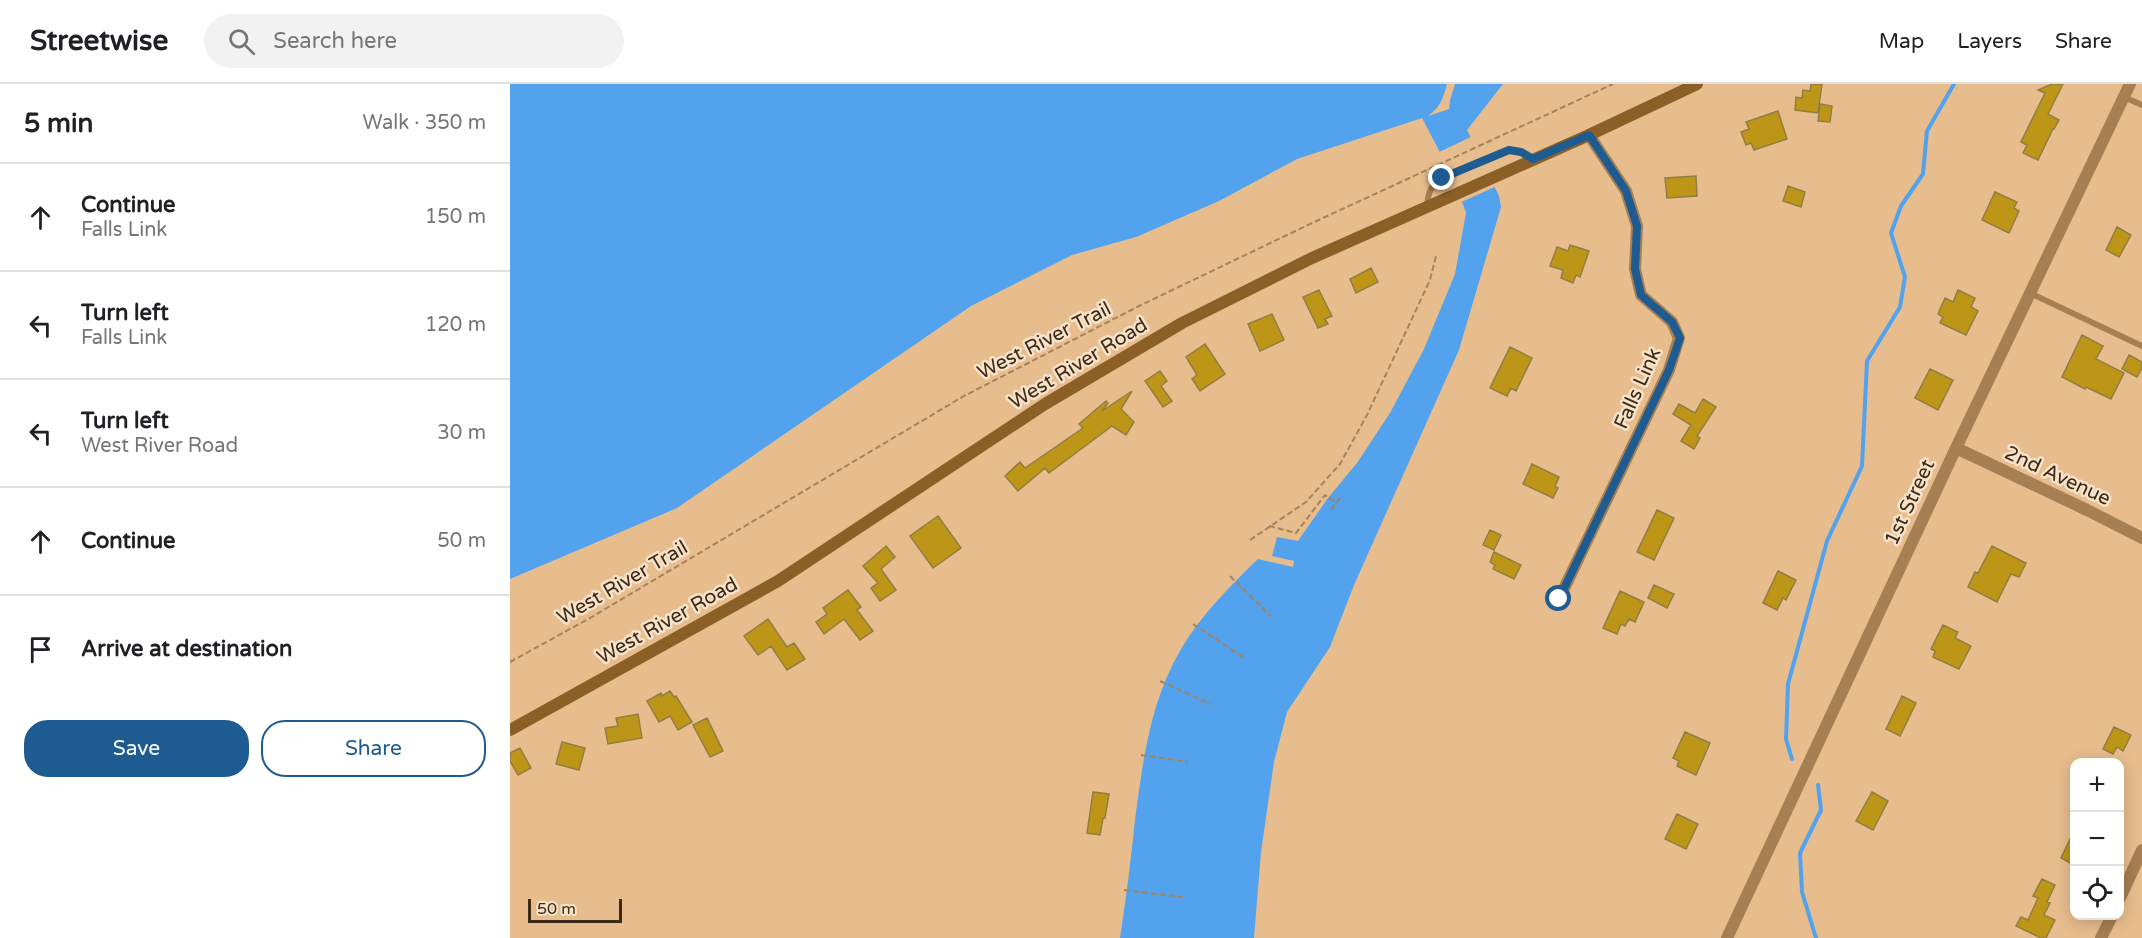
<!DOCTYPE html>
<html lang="en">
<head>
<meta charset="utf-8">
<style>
  :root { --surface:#fff; --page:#f2f2f2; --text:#202124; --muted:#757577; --line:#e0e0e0; --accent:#1e5b91 }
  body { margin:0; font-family:"Varela Round",sans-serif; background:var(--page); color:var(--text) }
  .controls { position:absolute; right:18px; bottom:18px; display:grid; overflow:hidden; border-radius:12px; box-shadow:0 3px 15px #0003 }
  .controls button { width:54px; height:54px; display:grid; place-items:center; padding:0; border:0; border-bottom:2px solid var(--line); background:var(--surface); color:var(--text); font:30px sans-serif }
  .scale { position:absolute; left:18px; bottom:15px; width:94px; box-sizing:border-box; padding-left:6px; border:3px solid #3b2a17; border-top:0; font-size:16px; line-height:21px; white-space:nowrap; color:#3b2a17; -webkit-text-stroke:4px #f8e2ca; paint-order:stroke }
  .stop { position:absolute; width:18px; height:18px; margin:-14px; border:4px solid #1e5b91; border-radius:50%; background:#fff }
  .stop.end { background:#1e5b91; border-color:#fff; box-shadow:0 2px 6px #0008 }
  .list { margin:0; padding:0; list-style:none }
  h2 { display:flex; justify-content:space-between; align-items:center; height:78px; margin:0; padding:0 24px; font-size:26px }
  h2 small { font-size:20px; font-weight:400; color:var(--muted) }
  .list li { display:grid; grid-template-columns:39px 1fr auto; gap:18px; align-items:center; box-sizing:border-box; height:108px; padding:0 24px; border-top:2px solid var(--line) }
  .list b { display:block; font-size:22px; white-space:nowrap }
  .list p { margin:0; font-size:20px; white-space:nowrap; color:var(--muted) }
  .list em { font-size:20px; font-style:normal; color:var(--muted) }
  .actions { display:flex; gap:12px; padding:18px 24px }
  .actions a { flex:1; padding:14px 0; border:2px solid var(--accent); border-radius:24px; text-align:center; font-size:21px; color:var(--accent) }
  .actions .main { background:var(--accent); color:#fff }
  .icon { flex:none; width:33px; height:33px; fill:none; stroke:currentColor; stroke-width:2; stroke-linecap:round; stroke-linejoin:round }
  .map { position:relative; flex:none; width:1632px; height:854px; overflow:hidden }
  header { display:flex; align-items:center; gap:36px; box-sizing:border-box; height:84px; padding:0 30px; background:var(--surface); border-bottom:2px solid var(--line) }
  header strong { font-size:28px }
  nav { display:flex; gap:33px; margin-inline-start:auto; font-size:21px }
  .search { width:420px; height:54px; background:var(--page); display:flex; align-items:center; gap:15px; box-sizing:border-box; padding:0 21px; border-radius:33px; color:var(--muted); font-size:22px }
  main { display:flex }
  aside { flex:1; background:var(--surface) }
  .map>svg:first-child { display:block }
</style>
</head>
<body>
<header>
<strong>Streetwise</strong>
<div class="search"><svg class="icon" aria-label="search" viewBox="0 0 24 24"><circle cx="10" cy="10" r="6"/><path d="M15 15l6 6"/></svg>Search here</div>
<nav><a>Map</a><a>Layers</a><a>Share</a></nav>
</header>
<main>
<aside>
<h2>5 min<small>Walk · 350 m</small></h2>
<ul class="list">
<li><svg class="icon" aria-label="ahead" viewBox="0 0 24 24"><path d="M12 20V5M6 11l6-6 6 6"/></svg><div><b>Continue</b><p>Falls Link</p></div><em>150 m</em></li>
<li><svg class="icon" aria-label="left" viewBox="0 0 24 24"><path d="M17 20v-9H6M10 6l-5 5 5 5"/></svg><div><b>Turn left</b><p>Falls Link</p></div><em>120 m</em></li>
<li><svg class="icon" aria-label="left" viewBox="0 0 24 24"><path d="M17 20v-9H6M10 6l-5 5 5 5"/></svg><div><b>Turn left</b><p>West River Road</p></div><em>30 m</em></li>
<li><svg class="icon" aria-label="ahead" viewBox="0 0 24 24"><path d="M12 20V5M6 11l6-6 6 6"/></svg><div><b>Continue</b></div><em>50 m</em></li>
<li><svg class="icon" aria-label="arrive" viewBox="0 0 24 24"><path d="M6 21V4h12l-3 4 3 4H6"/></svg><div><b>Arrive at destination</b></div></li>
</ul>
<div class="actions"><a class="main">Save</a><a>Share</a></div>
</aside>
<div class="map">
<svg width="1632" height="854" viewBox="0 0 1632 854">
  <rect width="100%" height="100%" fill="#e7bd8d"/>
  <path fill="#53a2ee" d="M0,0H937C932,17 931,22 918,32L939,25L940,16L945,0H993L957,46L989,112L991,123L949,266L844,501L820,563L777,628L764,678L751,768L744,854H610C616,815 621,775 625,736C633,676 640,618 671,565C691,531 720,502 748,475L783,483L784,477L762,472L767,453L788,457L818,414L847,379L880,329L914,265L945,190L956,129L945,97L912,34L787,75L709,117L626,153L562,171L461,222L167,424L0,495Z"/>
  <path fill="#e7bd8d" d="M963,52L987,102L949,119L942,98L927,69Z"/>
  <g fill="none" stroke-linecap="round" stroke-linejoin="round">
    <path stroke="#53a2ee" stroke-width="4" d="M1282,675L1276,655L1278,600L1317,457L1352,382L1357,277L1390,223L1395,193L1381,149L1391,122L1413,90L1417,47L1444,0
      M1306,854L1292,808L1290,769L1311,726L1308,701"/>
  </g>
  <path fill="#bd9617" stroke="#927d45" stroke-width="1.5" d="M1301,0H1312L1308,29L1285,26L1286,13L1292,14L1293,6L1300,7Z
    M1542,0H1553L1538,30L1549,36L1544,45H1543L1528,76L1513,69L1517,61L1511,58L1535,9L1528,6Z
    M1310,20L1322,22L1320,38L1308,37Z
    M1268,27L1277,55L1244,66L1241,59L1236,61L1231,48L1239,45L1236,38Z
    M1186,92L1187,112L1157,114L1155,94Z
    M1278,102L1295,108L1291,123L1273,117Z
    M1485,108L1507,118L1504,124L1509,127L1499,149L1472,136Z
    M1607,143L1621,151L1609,173L1596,166Z
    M1060,161L1079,167L1070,193L1066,191L1063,199L1051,194L1053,186L1040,182L1047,163L1058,167Z
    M861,184L868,198L846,209L840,195Z
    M809,206L822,232L815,235L818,240L808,244L793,213Z
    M1448,206L1465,214L1461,223L1468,227L1456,251L1430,239L1433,233L1428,230L1435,214L1443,218Z
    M762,230L774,256L750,267L738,240Z
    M1572,251L1593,262L1586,275L1614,289L1601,315L1576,303L1575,305L1552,293Z
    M695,260L715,290L690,307L682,295L687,291L676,273Z
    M1000,263L1022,274L1006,307L1001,304L997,312L980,304Z
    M1619,271L1632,278V284L1627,293L1612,285Z
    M1420,285L1443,296L1428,326L1405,314Z
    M650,287L657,297L651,302L662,317L653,323L635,297Z
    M622,307L611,325L624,338L616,351L602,342L539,389L535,384L508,407L495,392L510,378L515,384L573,344L569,340L596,317L598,319L592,327Z
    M1193,315L1206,323L1187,352L1190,354L1184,365L1171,357L1181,341L1163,330L1169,320L1185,329Z
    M1022,380L1049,393L1045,402L1048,404L1043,414L1013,400Z
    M1147,426L1164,434L1144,476L1127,468Z
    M428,432L451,464L423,484L400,452Z
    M980,446L991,451L984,466L973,461Z
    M376,462L385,473L371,485L386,506L370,517L361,504L368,499L353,482Z
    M1482,462L1516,479L1509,493L1501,490L1487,518L1458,503L1465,488L1468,489Z
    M984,468L1011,481L1004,495L983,485L985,481L980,478Z
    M1268,487L1286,496L1276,516L1273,514L1267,526L1253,519Z
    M1144,501L1164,510L1157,524L1138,514Z
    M338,506L351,523L347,526L363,547L350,556L334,535L314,550L306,538L317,530L313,524Z
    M1110,507L1134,518L1125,538L1119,535L1115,542L1111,540L1107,550L1093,544Z
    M258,535L277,563L284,559L295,575L277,586L261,562L248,571L234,552Z
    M1433,541L1448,548L1445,554L1461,562L1449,585L1423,573L1425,567L1421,565Z
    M160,607L164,613L166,612L182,638L168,646L160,632L149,638L137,617L151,609L152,612Z
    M1392,612L1406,619L1390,652L1376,645Z
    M128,630L132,654L98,660L95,644L108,642L106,634Z
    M197,634L213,667L200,673L183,641Z
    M1604,643L1621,651L1613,667L1607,663L1603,670L1593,665Z
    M1175,648L1200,659L1186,691L1167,682L1169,677L1163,674Z
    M52,658L75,664L69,686L46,680Z
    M10,664L21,684L8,691L0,677V669Z
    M583,708L599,710L595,734H593L590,751L577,749Z
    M1362,708L1378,717L1363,746L1346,737Z
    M1167,730L1188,740L1176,765L1155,755Z
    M1564,747V781L1551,774Z
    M1532,795L1545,801L1537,818L1540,819L1534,831L1545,836L1536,854H1531L1506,842L1511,833L1518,836L1528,814L1523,812Z"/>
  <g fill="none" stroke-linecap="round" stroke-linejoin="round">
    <path stroke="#a4845f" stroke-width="2" stroke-dasharray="6 3" stroke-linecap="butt" d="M821,426L830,414
      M759,442L786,449L815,411L826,419
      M740,456L796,418L830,380L857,331L920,196L926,172
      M720,492L761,532
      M683,540L733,573
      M0,578L80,534L454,312L629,222L800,140L1103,0
      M650,597L701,620
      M631,671L678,678
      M614,806L673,813"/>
    <path stroke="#a67f53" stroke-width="6" d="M1614,13L1632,21
      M917,122C918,112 919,104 928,97C936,91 991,67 1001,67C1010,66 1015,70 1023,75
      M1520,209L1632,262"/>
    <path stroke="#a67f53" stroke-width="12" d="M1446,364L1577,426L1632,454
      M1049,515L1159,286L1169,254L1162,238L1131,211L1125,185L1127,142L1116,107L1079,51
      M1610,814L1632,766
      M1217,854L1446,364L1620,0
      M1591,854L1602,832"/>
    <path stroke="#8c5f26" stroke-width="12" d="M0,646L268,497L535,320L672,239L802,174L1079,51L1187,0"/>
  </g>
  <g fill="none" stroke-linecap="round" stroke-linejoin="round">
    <path stroke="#1e5b91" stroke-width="8" d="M932,94L999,66L1011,68L1023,75L1079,51L1116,107L1127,142L1125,185L1131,211L1162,238L1170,254L1159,286L1049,515"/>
  </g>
  <g text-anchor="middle" stroke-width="5" stroke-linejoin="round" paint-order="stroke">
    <g font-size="20" fill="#3b2a17" stroke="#f8e2ca">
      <text transform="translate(534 256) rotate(-27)" y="7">West River Trail</text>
      <text transform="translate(568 279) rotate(-31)" y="7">West River Road</text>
      <text transform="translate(1127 304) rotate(-66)" y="7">Falls Link</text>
      <text transform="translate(1548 391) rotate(25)" y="7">2nd Avenue</text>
      <text transform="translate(1399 418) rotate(-65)" y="7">1st Street</text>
      <text transform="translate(112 498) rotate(-30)" y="7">West River Trail</text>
      <text transform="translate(157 536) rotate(-29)" y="7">West River Road</text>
    </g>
  </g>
</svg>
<div class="controls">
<button>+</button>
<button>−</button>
<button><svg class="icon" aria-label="locate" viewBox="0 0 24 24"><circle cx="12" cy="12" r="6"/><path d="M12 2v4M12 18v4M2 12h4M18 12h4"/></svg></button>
</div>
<div class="scale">50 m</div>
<div class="stop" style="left:1049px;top:515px"></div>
<div class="stop end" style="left:932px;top:94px"></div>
</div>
</main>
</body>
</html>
